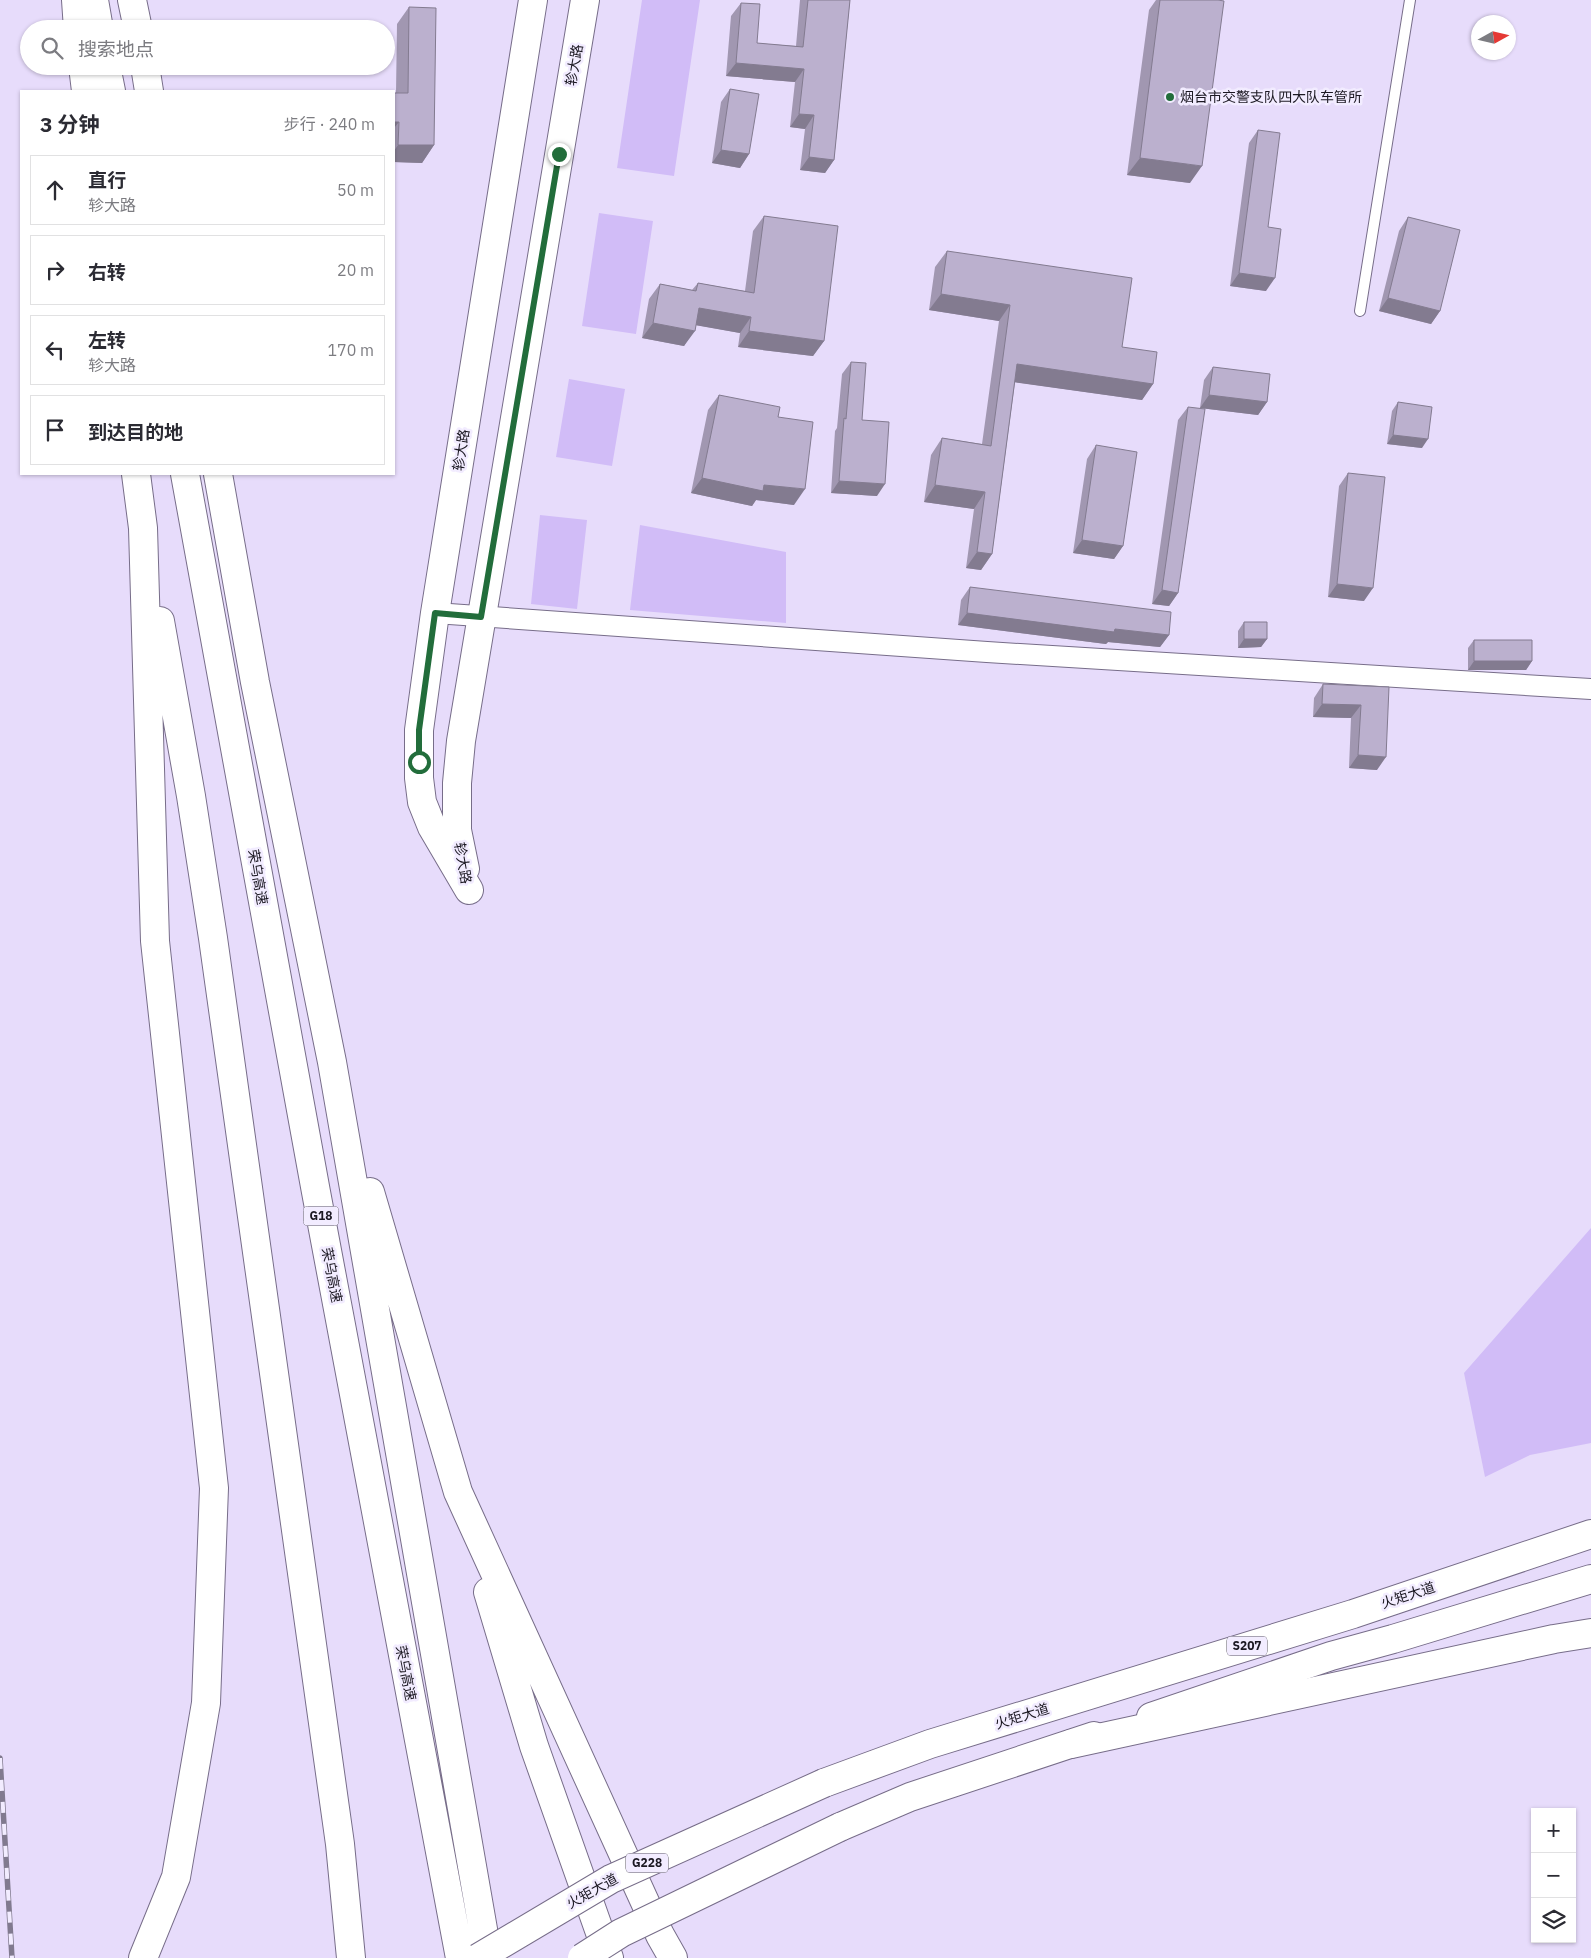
<!DOCTYPE html>
<html lang="zh">
<head>
<meta charset="utf-8">
<style>
  :root { --surface:#fff; --page:#f2f2f3; --text:#2b2b33; --muted:#7c7c81; --line:#e1e1e2 }
  body { margin:0; font-family:"IBM Plex Sans","Noto Sans SC",sans-serif; background:var(--page); color:var(--text) }
  .controls { position:absolute; right:15px; bottom:15px; display:grid; overflow:hidden; border-radius:0px; box-shadow:0 1px 4px #0004 }
  .controls button { width:45px; height:45px; display:grid; place-items:center; padding:0; border:0; border-bottom:1px solid var(--line); background:var(--surface); color:var(--text); font:25px sans-serif }
  .compass { position:absolute; left:1471px; top:15px; width:45px; height:45px; border-radius:50%; background:var(--surface); box-shadow:0 1px 4px #0004; rotate:82deg }
  .stop { position:absolute; width:15px; height:15px; margin:-11px; border:4px solid #226d3b; border-radius:50%; background:#fff }
  .stop.end { background:#226d3b; border-color:#fff; box-shadow:0 1px 5px #0008 }
  .list { margin:0; padding:0; list-style:none }
  h2 { display:flex; justify-content:space-between; align-items:center; height:65px; margin:0; padding:0 20px; font-size:21px }
  h2 small { font-size:16px; font-weight:400; color:var(--muted) }
  .list li { display:grid; grid-template-columns:32px 1fr auto; gap:15px; align-items:center; box-sizing:border-box; height:70px; margin:0 10px 10px; padding:0 10px; border:1px solid var(--line); border-radius:0px }
  .list b { display:block; font-size:19px; white-space:nowrap }
  .list p { margin:0; font-size:16px; white-space:nowrap; color:var(--muted) }
  .list em { font-size:16px; font-style:normal; color:var(--muted) }
  .icon { flex:none; width:28px; height:28px; fill:none; stroke:currentColor; stroke-width:2; stroke-linecap:round; stroke-linejoin:round }
  .map { position:relative; flex:none; width:1591px; height:1958px; overflow:hidden }
  .search { position:absolute; background:var(--surface); box-shadow:0 1px 4px #0004; left:20px; top:20px; width:375px; height:55px; display:flex; align-items:center; gap:12px; box-sizing:border-box; padding:0 18px; border-radius:28px; color:var(--muted); font-size:19px }
  .panel { position:absolute; background:var(--surface); box-shadow:0 1px 4px #0004; left:20px; top:90px; width:375px; height:385px; border-radius:0px }
  .map>svg:first-child { display:block }
</style>
</head>
<body>
<div class="map">
<svg width="1591" height="1958" viewBox="0 0 1591 1958">
  <rect width="100%" height="100%" fill="#e7dcfb"/>
  <path fill="#d1bcf7" d="M642,0H700L674,176L617,168Z
    M599,213L653,221L636,334L582,326Z
    M569,379L625,389L612,466L556,457Z
    M540,515L587,520L577,609L531,604Z
    M640,525L786,552V623L630,610Z
    M1591,1228V1443L1530,1455L1485,1477L1464,1373Z"/>
  <g fill="none" stroke-linecap="round" stroke-linejoin="round">
    <defs>
      <path id="service" d="M1360,311L1410,0"/>
      <path id="minor" d="M435,613L987,652L1591,689"/>
      <path id="secondary" d="M465,869L457,830V783L461,741L585,0
        M469,890L432,827L422,802L419,778V730L435,613L533,0"/>
      <path id="primary" d="M1151,1717L1331,1656L1393,1639L1591,1579
        M824,1783L930,1744L1353,1614L1591,1534
        M840,1827L910,1797L1094,1736"/>
      <path id="motorway" d="M76,0L78,29
        M94,0L99,29
        M132,0L138,29
        M83,66L86,91
        M106,66L111,91
        M145,66L149,91
        M136,474L143,528L155,941L214,1488L206,1703L176,1877L143,1958
        M185,474L316,1192L460,1958
        M218,474L255,682L332,1062L488,1958
        M160,621L191,796L213,938L340,1844L351,1958
        M370,1192L458,1492L660,1935L673,1958
        M488,1592L534,1746L609,1958
        M1071,1744L1554,1639L1591,1633"/>
    </defs>
    <use href="#service" stroke="#776d89" stroke-width="12"/>
    <use href="#minor" stroke="#776d89" stroke-width="22"/>
    <use href="#secondary" stroke="#776d89" stroke-width="30"/>
    <use href="#primary" stroke="#776d89" stroke-width="30"/>
    <use href="#motorway" stroke="#776d89" stroke-width="30"/>
    <use href="#service" stroke="#fff" stroke-width="10"/>
    <use href="#minor" stroke="#fff" stroke-width="20"/>
    <use href="#secondary" stroke="#fff" stroke-width="28"/>
    <use href="#primary" stroke="#fff" stroke-width="28"/>
    <use href="#motorway" stroke="#fff" stroke-width="28"/>
    <defs>
      <path id="rail" d="M0,1758L12,1958"/>
    </defs>
    <use href="#rail" stroke="#817a8f" stroke-width="5.5"/>
    <use href="#rail" stroke="#f2ecff" stroke-width="4" stroke-dasharray="11" stroke-linecap="butt"/>
    <defs>
      <path id="primary-bridge" d="M478,1958L611,1879L824,1783
        M582,1958L621,1933L840,1827"/>
    </defs>
    <use href="#primary-bridge" stroke="#776d89" stroke-width="30" stroke-linecap="butt"/>
    <use href="#primary-bridge" stroke="#fff" stroke-width="28"/>
  </g>
  <path fill="#a197b1" d="M800,0H850L834,160L825,173L800,170L805,129L790,127L795,82L726,76L731,16L741,3L757,43L796,46Z
    M1156,0H1160L1190,183L1127,175L1149,10Z
    M409,7L434,145L422,163L394,162V93H396L397,24Z
    M730,89L749,154L740,168L712,163L721,102Z
    M1258,130L1268,227L1266,291L1230,286L1249,143Z
    M764,216L824,341L813,356L738,347L740,333L696,325L684,346L642,338L649,299L660,284L692,290L698,283L745,291L753,231Z
    M1408,217L1440,311L1431,324L1379,311L1399,231Z
    M947,251L1122,347L1153,384L1142,400L1015,382L992,554L981,570L966,568L974,509L924,502L931,455L942,438L982,444L999,321L929,310L935,267Z
    M851,362L862,420L877,496L831,493L835,431L837,428L842,374Z
    M1213,367L1267,402L1258,415L1200,408L1204,380Z
    M719,395L778,417L794,505L756,500L752,506L691,493L708,410Z
    M1398,402L1422,448L1387,444L1392,411Z
    M1188,407L1178,593L1169,606L1152,604L1178,420Z
    M1096,445L1123,546L1114,559L1073,553L1087,459Z
    M1348,473L1364,601L1328,597L1339,486Z
    M970,587L1169,635L1160,647L1108,642L1106,644L958,625L961,600Z
    M1244,622L1267,639L1261,647L1238,648V631Z
    M1474,640L1532,661L1526,670H1468V648Z
    M1323,684L1389,687L1377,770L1349,768L1351,718L1313,717L1314,698Z"/>
  <path fill="#837b90" d="M736,63L804,69L795,82L726,76Z
    M799,114L814,115L805,129L790,127Z
    M394,122H399L394,128Z
    M398,145H434L422,163L394,162V151Z
    M721,150L749,154L740,168L712,163Z
    M809,157L834,160L825,173L800,170Z
    M1140,158L1202,166L1190,183L1127,175Z
    M1239,273L1275,278L1266,291L1230,286Z
    M941,294L1010,305L999,321L929,310Z
    M1388,298L1440,311L1431,324L1379,311Z
    M699,308L751,317L740,333L689,324Z
    M653,323L695,331L684,346L642,338Z
    M749,331L824,341L813,356L738,347Z
    M1017,364L1153,384L1142,400L1006,381Z
    M1209,395L1267,402L1258,415L1200,408Z
    M1393,435L1428,439L1422,448L1387,444Z
    M702,478L764,485L805,489L794,505L756,500L752,506L691,493Z
    M839,481L885,484L877,496L831,493Z
    M935,485L985,492L974,509L924,502Z
    M1082,540L1123,546L1114,559L1073,553Z
    M977,552L992,554L981,570L966,568Z
    M1337,584L1373,588L1364,601L1328,597Z
    M1162,590L1178,593L1169,606L1152,604Z
    M967,613L1115,629L1169,635L1160,647L1108,642L1106,644L958,625Z
    M1244,639H1267L1261,647L1238,648Z
    M1474,661H1532L1526,670H1468Z
    M1322,704L1361,705L1351,718L1313,717Z
    M1358,755L1386,757L1377,770L1349,768Z"/>
  <path fill="#bbb0ce" stroke="#837b90" d="M808,0H850L834,160L809,157L814,115L799,114L804,69L736,63L741,3L760,4L757,43L803,47Z
    M1160,0H1218L1224,1L1202,166L1140,158Z
    M409,7L436,8L434,145H398L399,122H394V93H408Z
    M730,89L759,94L749,154L721,150Z
    M1258,130L1280,133L1268,227L1281,229L1275,278L1239,273Z
    M764,216L838,226L824,341L749,331L751,317L699,308L695,331L653,323L660,284L696,291L698,283L754,293Z
    M1408,217L1460,230L1440,311L1388,298Z
    M947,251L1132,278L1122,347L1157,352L1153,384L1017,364L992,554L977,552L985,492L935,485L942,438L991,446L1010,305L941,294Z
    M851,362L866,363L862,420L889,422L885,484L839,481L844,418L846,419Z
    M1213,367L1270,374L1267,402L1209,395Z
    M719,395L780,407L778,417L813,422L805,489L764,485L763,491L702,478Z
    M1398,402L1432,407L1428,439L1393,435Z
    M1188,407L1205,409L1178,593L1162,590Z
    M1096,445L1137,452L1123,546L1082,540Z
    M1348,473L1385,477L1373,588L1337,584Z
    M970,587L1171,612L1169,635L1115,629L1114,632L967,613Z
    M1244,622H1267V639H1244Z
    M1474,640H1532V661H1474Z
    M1323,684L1389,687L1386,757L1358,755L1361,705L1322,704Z"/>
  <g fill="none" stroke-linecap="round" stroke-linejoin="round">
    <path stroke="#226d3b" stroke-width="6" d="M419,762V730L435,613L481,617L559,154"/>
  </g>
  <circle fill="#226d3b" stroke="#f2ecff" stroke-width="2" cx="1170" cy="97" r="5"/>
  <g text-anchor="middle" stroke-width="5" stroke-linejoin="round" paint-order="stroke">
    <g fill="#f2ecff" stroke="#5c5864" stroke-width="1">
      <rect x="303.5" y="1206.5" width="35" height="19" rx="4"/>
      <rect x="1227" y="1636.5" width="40" height="19" rx="4"/>
      <rect x="626" y="1853.5" width="42" height="19" rx="4"/>
    </g>
    <g font-size="12" font-weight="bold" fill="#1b1822">
      <text x="321" y="1220">G18</text>
      <text x="1247" y="1650">S207</text>
      <text x="647" y="1867">G228</text>
    </g>
    <g font-size="14" fill="#1b1822" stroke="#f2ecff">
      <text transform="translate(574 65) rotate(-80)" y="5">轸大路</text>
      <text transform="translate(461 450) rotate(-81)" y="5">轸大路</text>
      <text transform="translate(463 863) rotate(80)" y="5">轸大路</text>
      <text transform="translate(258 877) rotate(80)" y="5">荣乌高速</text>
      <text transform="translate(332 1275) rotate(79)" y="5">荣乌高速</text>
      <text transform="translate(1408 1595) rotate(-18)" y="5">火矩大道</text>
      <text transform="translate(406 1673) rotate(79)" y="5">荣乌高速</text>
      <text transform="translate(1022 1716) rotate(-17)" y="5">火矩大道</text>
      <text transform="translate(592 1891) rotate(-29)" y="5">火矩大道</text>
    </g>
    <g font-size="14" fill="#1b1822" stroke="#f2ecff" text-anchor="start">
      <text x="1180" y="102">烟台市交警支队四大队车管所</text>
    </g>
  </g>
</svg>
<div class="controls">
<button>+</button>
<button>−</button>
<button><svg class="icon" aria-label="layers" viewBox="0 0 24 24"><path d="M12 4l9 5-9 5-9-5zM3 14l9 5 9-5"/></svg></button>
</div>
<svg class="compass" viewBox="-18 -18 36 36"><path d="M0-13l5 13h-10z" fill="#e53935"/><path d="M0 13l5-13h-10z" fill="#7c7c81"/></svg>
<div class="stop" style="left:419px;top:762px"></div>
<div class="stop end" style="left:559px;top:154px"></div>
<div class="search"><svg class="icon" aria-label="search" viewBox="0 0 24 24"><circle cx="10" cy="10" r="6"/><path d="M15 15l6 6"/></svg>搜索地点</div>
<section class="panel">
<h2>3 分钟<small>步行 · 240 m</small></h2>
<ul class="list">
<li><svg class="icon" aria-label="ahead" viewBox="0 0 24 24"><path d="M12 20V5M6 11l6-6 6 6"/></svg><div><b>直行</b><p>轸大路</p></div><em>50 m</em></li>
<li><svg class="icon" aria-label="right" viewBox="0 0 24 24"><path d="M7 20v-9h11M14 6l5 5-5 5"/></svg><div><b>右转</b></div><em>20 m</em></li>
<li><svg class="icon" aria-label="left" viewBox="0 0 24 24"><path d="M17 20v-9H6M10 6l-5 5 5 5"/></svg><div><b>左转</b><p>轸大路</p></div><em>170 m</em></li>
<li><svg class="icon" aria-label="arrive" viewBox="0 0 24 24"><path d="M6 21V4h12l-3 4 3 4H6"/></svg><div><b>到达目的地</b></div></li>
</ul>
</section>
</div>
</body>
</html>
